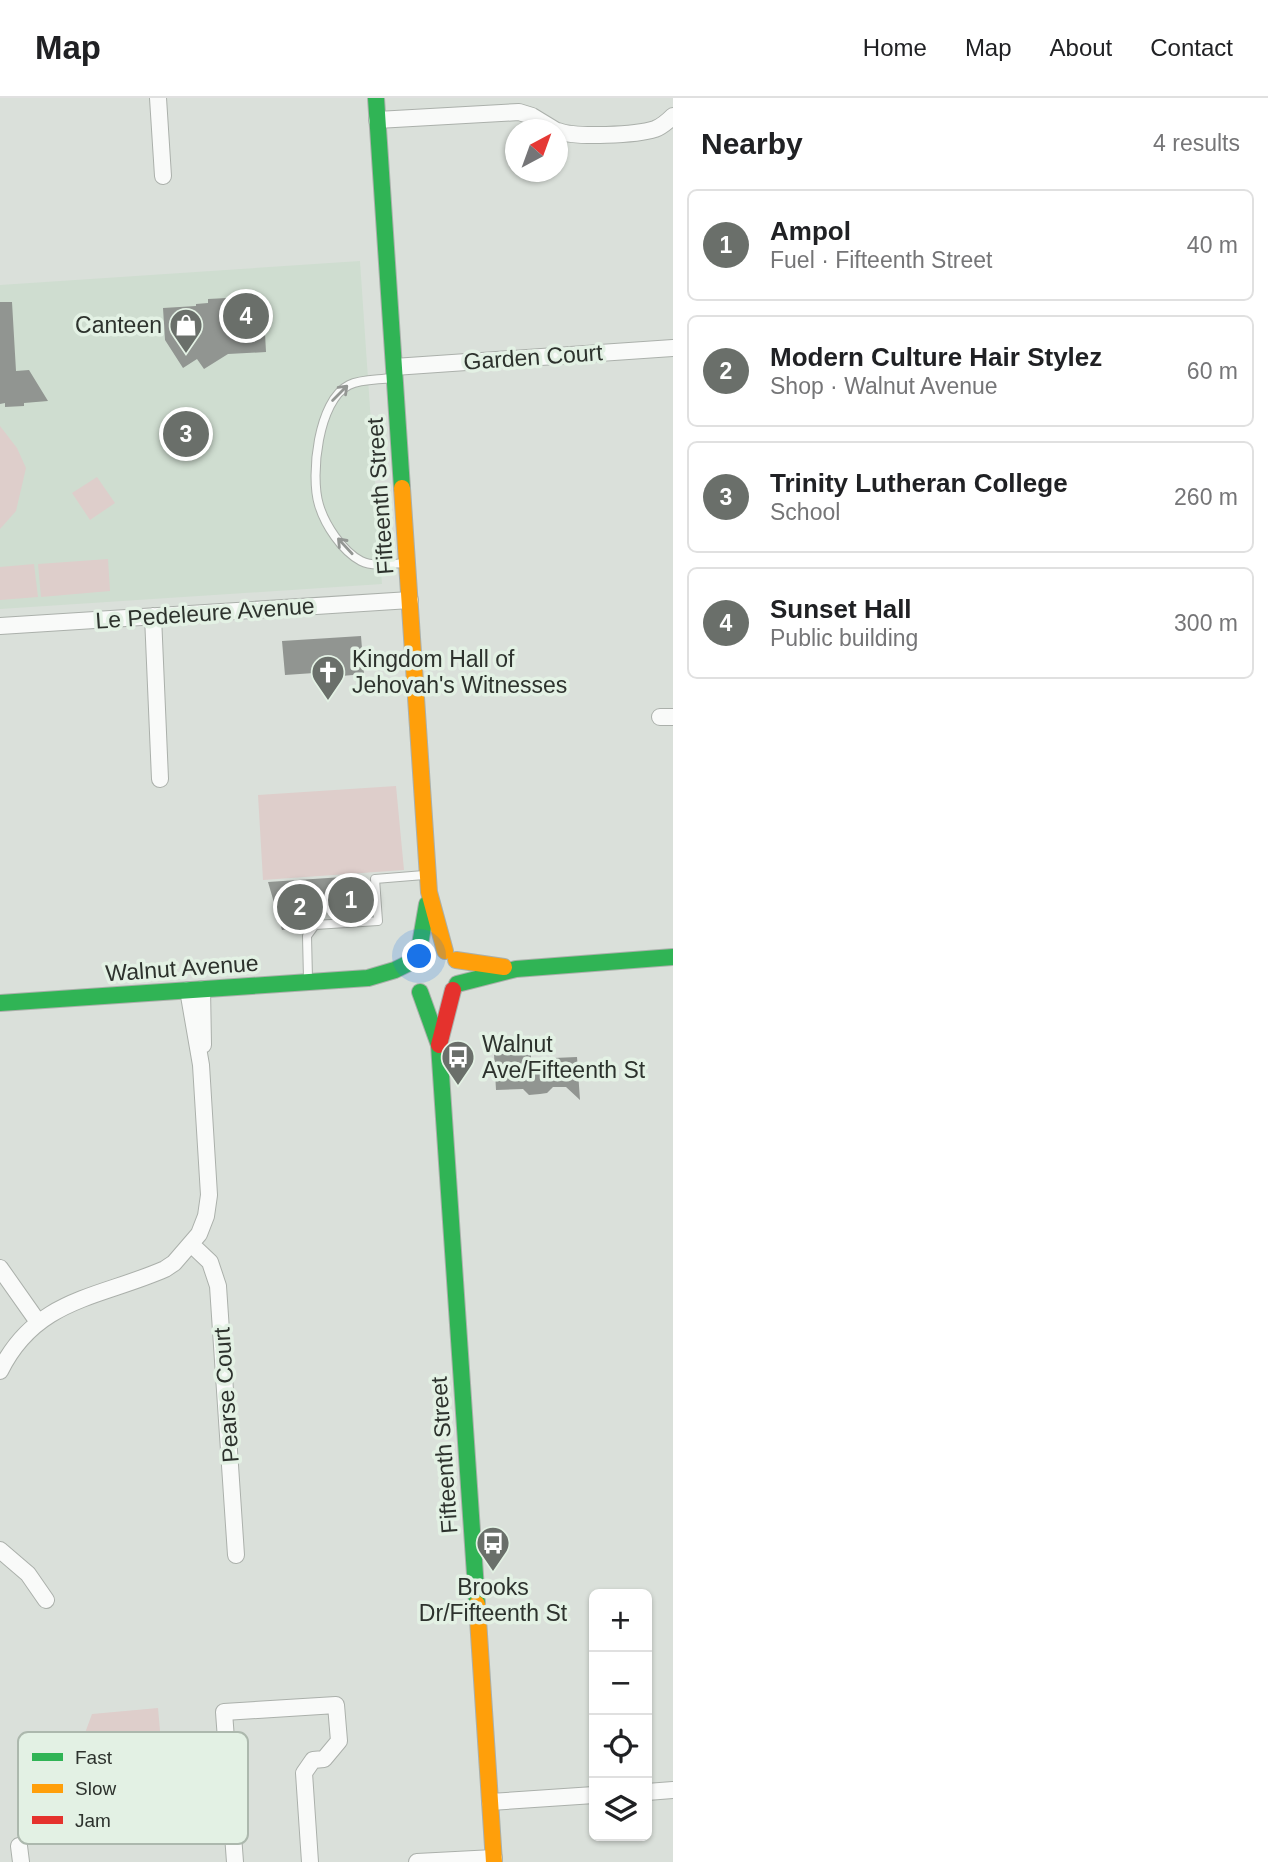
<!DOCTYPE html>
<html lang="en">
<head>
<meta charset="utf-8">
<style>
  :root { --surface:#fff; --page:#f6f6f6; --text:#202124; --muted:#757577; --line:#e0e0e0; --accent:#6a6f6a }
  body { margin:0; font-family:Helvetica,sans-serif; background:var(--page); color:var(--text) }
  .controls { position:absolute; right:21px; bottom:21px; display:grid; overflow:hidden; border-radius:10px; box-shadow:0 2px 5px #0004 }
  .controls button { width:63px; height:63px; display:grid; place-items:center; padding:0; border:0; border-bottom:2px solid var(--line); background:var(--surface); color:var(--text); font:35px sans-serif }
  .compass { position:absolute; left:505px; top:21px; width:63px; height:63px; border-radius:50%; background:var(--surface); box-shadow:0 2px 5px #0004; rotate:41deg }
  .you { position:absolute; left:420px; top:859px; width:24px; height:24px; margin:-18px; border:5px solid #fff; border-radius:50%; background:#1a73e8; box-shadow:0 0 0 10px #1a73e833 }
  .badge { display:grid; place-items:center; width:46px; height:46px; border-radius:50%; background:var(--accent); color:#fff; font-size:23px; font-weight:700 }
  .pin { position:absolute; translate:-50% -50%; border:4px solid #fff; box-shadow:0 2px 7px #0006 }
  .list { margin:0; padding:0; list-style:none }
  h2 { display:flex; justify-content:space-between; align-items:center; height:91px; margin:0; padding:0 28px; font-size:30px }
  h2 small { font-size:23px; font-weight:400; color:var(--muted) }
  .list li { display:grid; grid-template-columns:46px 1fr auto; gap:21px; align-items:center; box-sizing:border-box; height:112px; margin:0 14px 14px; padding:0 14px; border:2px solid var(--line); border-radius:10px }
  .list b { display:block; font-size:26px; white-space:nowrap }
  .list p { margin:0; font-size:23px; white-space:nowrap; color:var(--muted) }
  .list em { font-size:23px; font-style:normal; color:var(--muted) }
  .icon { flex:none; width:38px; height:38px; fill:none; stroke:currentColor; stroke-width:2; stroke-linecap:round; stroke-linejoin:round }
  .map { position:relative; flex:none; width:673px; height:1764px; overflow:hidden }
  header { display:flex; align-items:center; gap:42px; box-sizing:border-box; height:98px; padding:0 35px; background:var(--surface); border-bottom:2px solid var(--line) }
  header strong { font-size:33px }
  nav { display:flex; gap:38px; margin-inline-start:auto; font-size:24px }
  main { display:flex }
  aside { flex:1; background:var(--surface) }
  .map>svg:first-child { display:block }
</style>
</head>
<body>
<header>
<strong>Map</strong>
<nav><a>Home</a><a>Map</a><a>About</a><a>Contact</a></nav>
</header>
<main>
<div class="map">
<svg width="673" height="1764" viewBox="0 0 673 1764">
  <rect width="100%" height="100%" fill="#dae0da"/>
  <path fill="#cfddd0" d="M360,163L382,486L0,511V187Z"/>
  <path fill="#dececb" d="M0,328L17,350L26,370L16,413L0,431Z
    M97,379L115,405L90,422L72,395Z
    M108,461L110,493L41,499L38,466Z
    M34,466L38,499L0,502V469Z
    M396,688L404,772L263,782L258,697Z
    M158,1610L163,1667L78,1732L55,1717L92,1616Z"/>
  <path fill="#919591" d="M263,198L266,254L228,256L204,271L197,261L183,270L165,242L163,210L196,208V206L208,205V201Z
    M0,204H12L16,273L29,272L48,303L24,305V308L5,309V305L0,306Z
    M361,538L364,576L330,579L329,574L285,577L282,543Z
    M358,778L330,810L306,813L290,831L282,832L268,784Z
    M531,954V961L577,959L580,1002L566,989H553L547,995L540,996L529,997L523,991L496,992L494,956Z"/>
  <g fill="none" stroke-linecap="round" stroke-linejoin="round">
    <defs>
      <path id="lane" d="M391,280C378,282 361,281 349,287C318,302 310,378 319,407C325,427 342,453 361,463C373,469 390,466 404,465
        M308,881L307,838L315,827L378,823L375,781L424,777"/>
      <path id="street" d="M158,0L163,78
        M377,22L519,14L532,18L555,32
        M558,33C575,40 637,37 655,31C663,28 668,23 673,18
        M394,269L673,250
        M153,518L160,681
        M0,528L410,502
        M660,619H673
        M202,891L203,947
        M192,1147L210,1164L218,1188L236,1457
        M0,1170L38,1224
        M0,1273C36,1200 99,1200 165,1171L174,1165L199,1136L206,1118L209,1097L201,967L188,892
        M0,1452L28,1476L46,1502
        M647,1694L673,1692
        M490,1704L594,1697
        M19,1748L21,1764
        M235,1764L224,1614L336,1607L339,1643L324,1661L313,1662L304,1675L310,1764
        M417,1764L494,1760"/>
      <path id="fast" d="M376,0L402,390
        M418,858L427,806
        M457,886L516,871L673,859
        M420,894L439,947L477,1506
        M0,905L368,880L395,872L415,862"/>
      <path id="slow" d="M402,390L429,794L445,853
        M456,862L504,869
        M477,1506L494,1764"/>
      <path id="jam" d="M439,947L453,892"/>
    </defs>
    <use href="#lane" stroke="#abb0ab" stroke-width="10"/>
    <use href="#street" stroke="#abb0ab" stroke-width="18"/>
    <use href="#fast" stroke="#abb0ab" stroke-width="18"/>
    <use href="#slow" stroke="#abb0ab" stroke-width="18"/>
    <use href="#jam" stroke="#abb0ab" stroke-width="18"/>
    <use href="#lane" stroke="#f9faf9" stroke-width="8"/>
    <use href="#street" stroke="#f9faf9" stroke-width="16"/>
    <use href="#fast" stroke="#30b455" stroke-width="16"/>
    <use href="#slow" stroke="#ff9f0a" stroke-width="16"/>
    <use href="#jam" stroke="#e5322d" stroke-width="16"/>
  </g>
  <defs><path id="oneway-shaft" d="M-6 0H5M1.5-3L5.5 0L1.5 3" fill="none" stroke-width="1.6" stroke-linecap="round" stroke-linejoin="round" transform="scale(1.75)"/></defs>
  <g stroke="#939693">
    <use href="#oneway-shaft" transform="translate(340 295) rotate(-45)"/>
    <use href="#oneway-shaft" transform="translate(345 448) rotate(-133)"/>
  </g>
  <defs>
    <symbol id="shop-pin" viewBox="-11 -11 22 30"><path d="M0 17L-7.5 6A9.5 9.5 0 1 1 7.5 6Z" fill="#6a6f6a" stroke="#e3f1e4"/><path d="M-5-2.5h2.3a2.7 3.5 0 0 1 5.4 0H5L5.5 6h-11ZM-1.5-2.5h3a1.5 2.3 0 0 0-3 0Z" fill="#fff"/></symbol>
    <symbol id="church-pin" viewBox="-11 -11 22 30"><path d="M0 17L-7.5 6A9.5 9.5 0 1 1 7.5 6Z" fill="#6a6f6a" stroke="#e3f1e4"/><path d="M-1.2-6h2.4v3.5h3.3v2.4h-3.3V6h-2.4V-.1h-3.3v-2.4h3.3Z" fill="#fff"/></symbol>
    <symbol id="bus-pin" viewBox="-11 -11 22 30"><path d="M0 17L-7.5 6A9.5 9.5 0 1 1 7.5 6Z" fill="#6a6f6a" stroke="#e3f1e4"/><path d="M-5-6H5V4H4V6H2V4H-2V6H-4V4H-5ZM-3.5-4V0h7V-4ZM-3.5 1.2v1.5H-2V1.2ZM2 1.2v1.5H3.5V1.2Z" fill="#fff"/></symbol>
  </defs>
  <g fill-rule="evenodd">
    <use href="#shop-pin" x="167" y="208" width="38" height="52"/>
    <use href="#church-pin" x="309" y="555" width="38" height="52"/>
    <use href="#bus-pin" x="439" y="940" width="38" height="52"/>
    <use href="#bus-pin" x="474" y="1426" width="38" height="52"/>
  </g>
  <g text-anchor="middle" stroke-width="7" stroke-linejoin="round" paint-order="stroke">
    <g font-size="23" fill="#2d322d" stroke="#e3f1e4" text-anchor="start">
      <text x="162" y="235" text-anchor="end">Canteen</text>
      <text x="352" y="569">Kingdom Hall of<tspan x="352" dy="26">Jehovah's Witnesses</tspan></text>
      <text x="482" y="954">Walnut<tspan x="482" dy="26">Ave/Fifteenth St</tspan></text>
      <text x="493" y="1497" text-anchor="middle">Brooks<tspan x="493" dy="26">Dr/Fifteenth St</tspan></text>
    </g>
    <g font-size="23" fill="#2d322d" stroke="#e3f1e4">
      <text transform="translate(533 259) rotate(-4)" y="8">Garden Court</text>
      <text transform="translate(380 398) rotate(-94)" y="8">Fifteenth Street</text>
      <text transform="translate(205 515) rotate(-4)" y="8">Le Pedeleure Avenue</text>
      <text transform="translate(182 870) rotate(-4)" y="8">Walnut Avenue</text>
      <text transform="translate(226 1297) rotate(-94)" y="8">Pearse Court</text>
      <text transform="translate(444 1357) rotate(-94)" y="8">Fifteenth Street</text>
    </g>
  </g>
  <rect x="18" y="1634" width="230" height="112" rx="10" fill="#e3f1e4" stroke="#acb8ad" stroke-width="2"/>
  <rect x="32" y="1655" width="31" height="8" fill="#30b455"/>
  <rect x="32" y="1686" width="31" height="9" fill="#ff9f0a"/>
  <rect x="32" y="1718" width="31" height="8" fill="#e5322d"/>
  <g font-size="19" fill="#2d322d">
    <text x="75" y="1666">Fast</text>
    <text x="75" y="1697">Slow</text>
    <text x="75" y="1729">Jam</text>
  </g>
</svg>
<div class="controls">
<button>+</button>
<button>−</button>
<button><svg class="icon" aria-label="locate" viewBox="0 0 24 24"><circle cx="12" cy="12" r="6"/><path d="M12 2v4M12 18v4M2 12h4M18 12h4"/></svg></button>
<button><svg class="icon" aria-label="layers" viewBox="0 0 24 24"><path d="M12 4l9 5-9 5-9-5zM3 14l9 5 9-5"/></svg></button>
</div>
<svg class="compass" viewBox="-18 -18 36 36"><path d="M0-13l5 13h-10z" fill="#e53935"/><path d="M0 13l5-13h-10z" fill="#757577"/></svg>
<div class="you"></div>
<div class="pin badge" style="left:351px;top:802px">1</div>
<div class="pin badge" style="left:300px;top:809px">2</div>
<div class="pin badge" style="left:186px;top:336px">3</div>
<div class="pin badge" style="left:246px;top:218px">4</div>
</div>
<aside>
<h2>Nearby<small>4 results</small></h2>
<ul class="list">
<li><span class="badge">1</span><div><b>Ampol</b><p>Fuel · Fifteenth Street</p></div><em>40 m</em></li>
<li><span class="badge">2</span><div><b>Modern Culture Hair Stylez</b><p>Shop · Walnut Avenue</p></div><em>60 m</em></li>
<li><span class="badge">3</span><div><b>Trinity Lutheran College</b><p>School</p></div><em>260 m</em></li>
<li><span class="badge">4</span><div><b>Sunset Hall</b><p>Public building</p></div><em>300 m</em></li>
</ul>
</aside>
</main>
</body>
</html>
